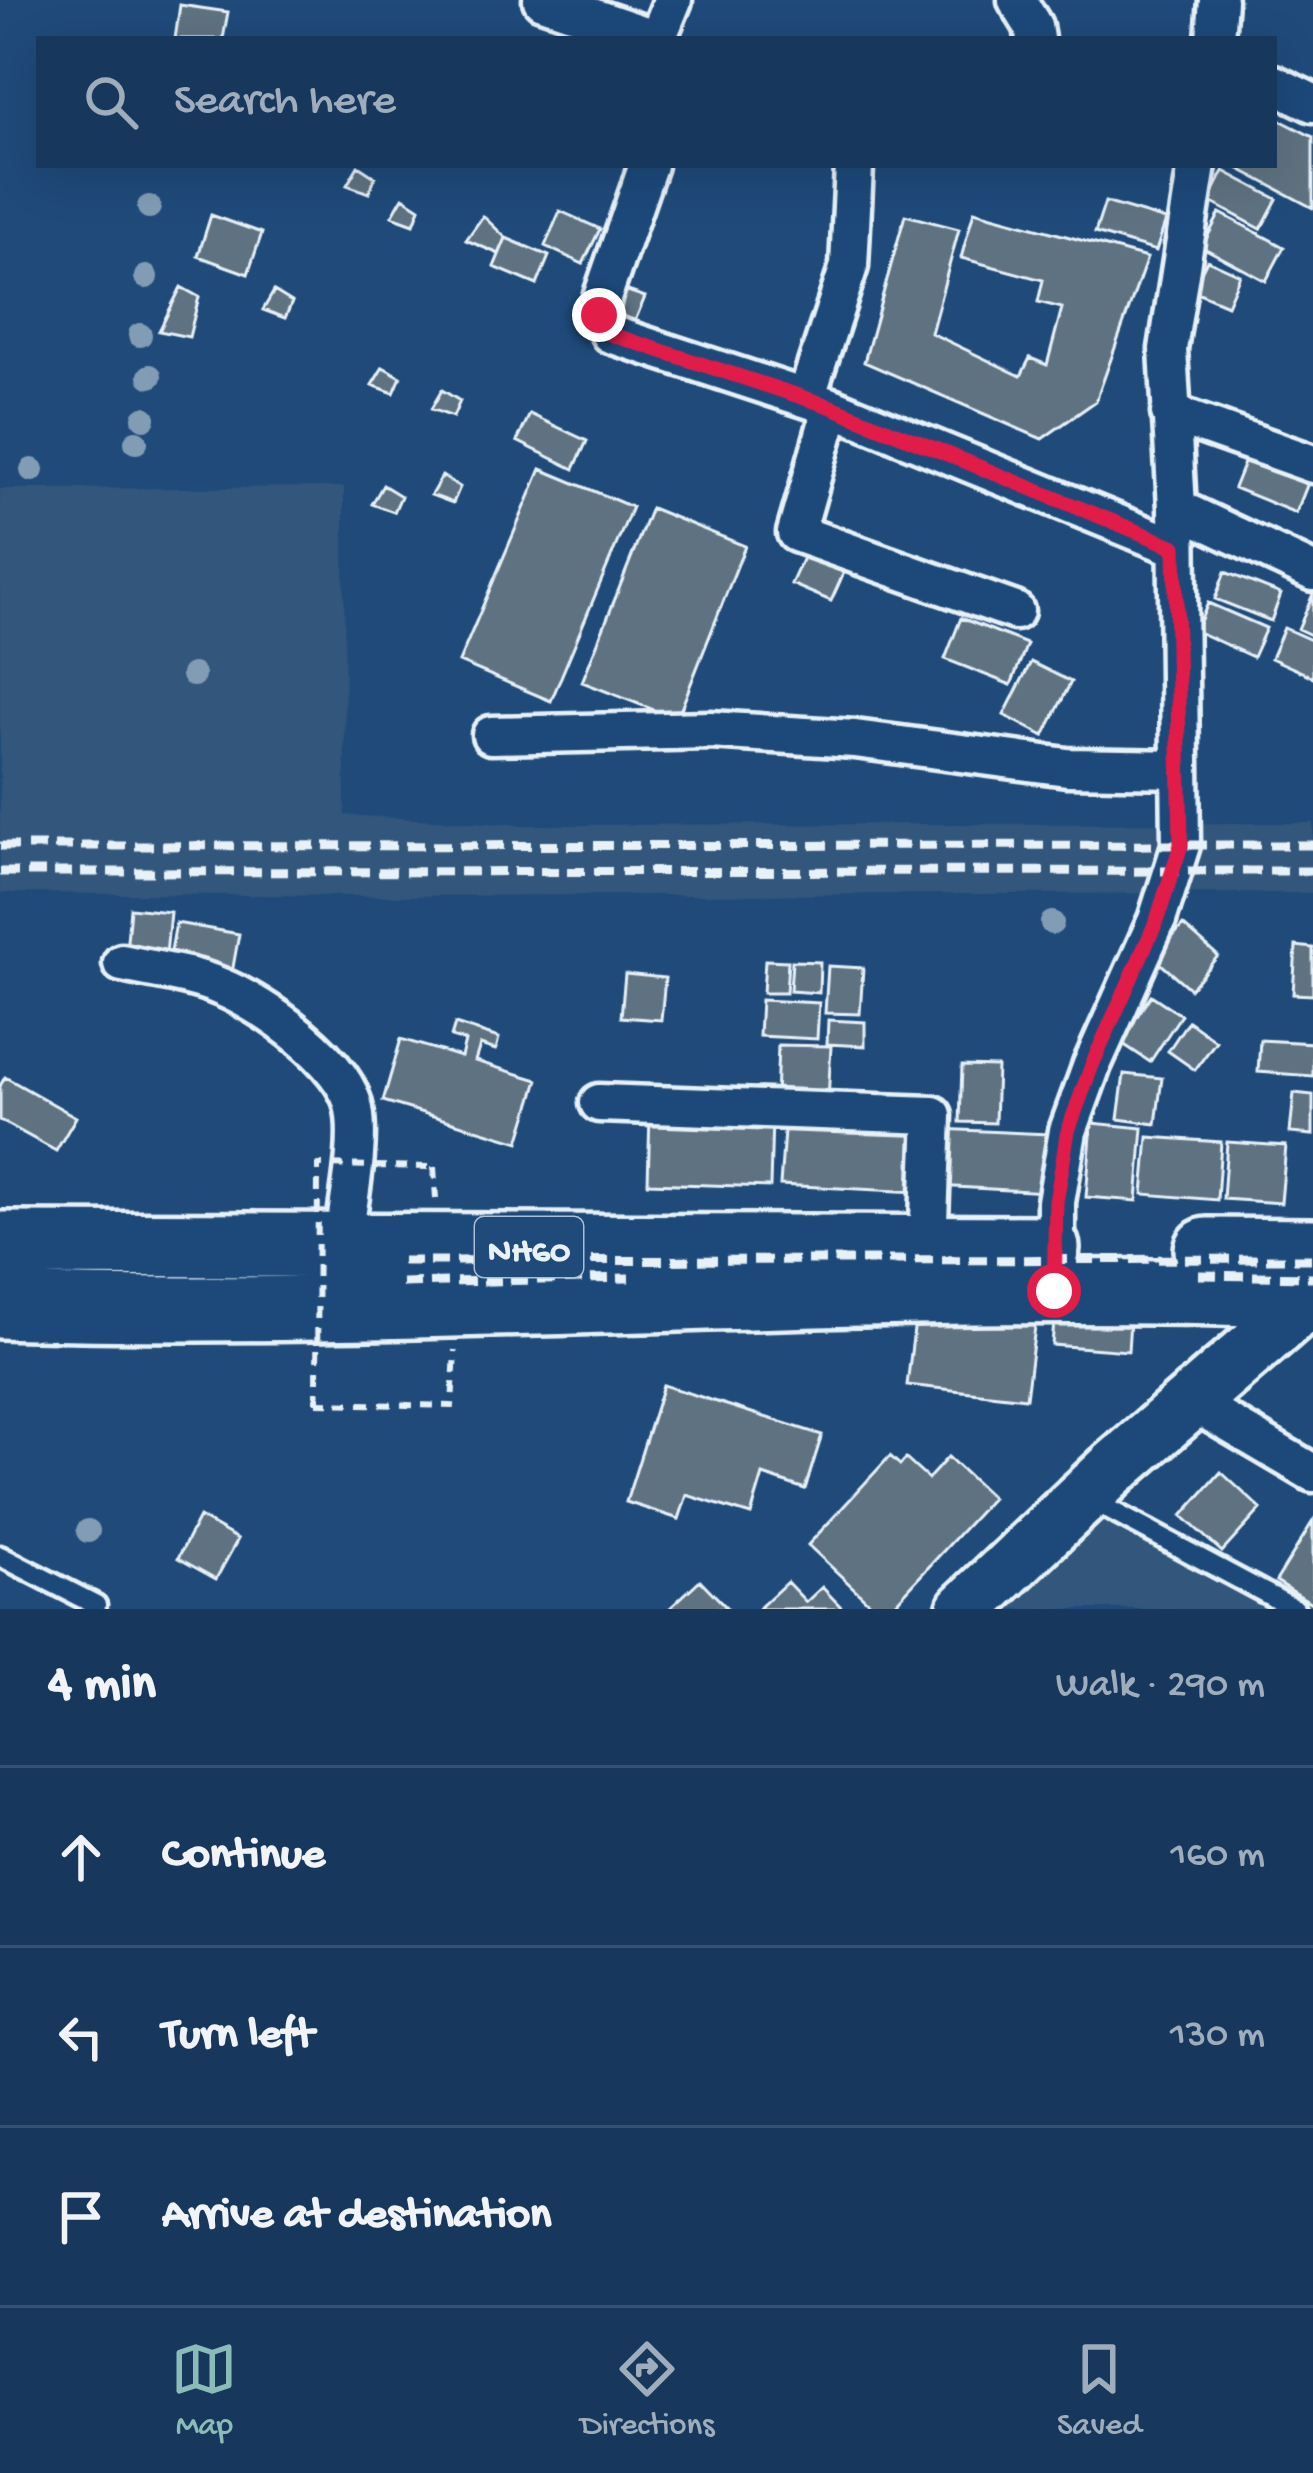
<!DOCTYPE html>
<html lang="en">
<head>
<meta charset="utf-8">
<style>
  :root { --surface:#17385c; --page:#244365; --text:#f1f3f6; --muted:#9eacbb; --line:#365272; --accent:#8bbbb9 }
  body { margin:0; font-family:"Gochi Hand",sans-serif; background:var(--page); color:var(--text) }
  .stop { position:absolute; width:36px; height:36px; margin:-27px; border:9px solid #e11d48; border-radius:50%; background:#fff }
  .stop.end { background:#e11d48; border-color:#fff; box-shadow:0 3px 12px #0008 }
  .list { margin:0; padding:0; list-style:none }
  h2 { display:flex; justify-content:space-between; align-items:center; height:156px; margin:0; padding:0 48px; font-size:51px }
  h2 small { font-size:39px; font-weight:400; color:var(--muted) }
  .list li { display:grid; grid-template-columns:78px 1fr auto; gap:36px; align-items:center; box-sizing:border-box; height:180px; padding:0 48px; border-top:3px solid var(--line) }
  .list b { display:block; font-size:45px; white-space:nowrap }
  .list em { font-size:39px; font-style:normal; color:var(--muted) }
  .icon { flex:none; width:66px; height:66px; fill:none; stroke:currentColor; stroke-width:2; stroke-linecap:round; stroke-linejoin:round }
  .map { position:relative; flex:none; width:1313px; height:1609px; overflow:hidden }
  .search { position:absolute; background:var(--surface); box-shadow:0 12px 48px #0002; left:36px; right:36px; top:36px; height:132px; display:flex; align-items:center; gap:30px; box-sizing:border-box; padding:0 42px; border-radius:0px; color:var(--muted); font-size:45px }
  .sheet { height:696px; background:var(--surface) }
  nav { display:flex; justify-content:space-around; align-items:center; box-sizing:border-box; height:168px; border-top:3px solid var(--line); background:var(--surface); font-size:33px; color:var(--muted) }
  nav a { display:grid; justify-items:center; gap:6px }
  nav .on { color:var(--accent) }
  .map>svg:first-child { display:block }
</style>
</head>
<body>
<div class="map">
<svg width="1313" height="1609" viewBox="0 0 1313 1609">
  <rect width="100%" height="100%" fill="#1f4a7a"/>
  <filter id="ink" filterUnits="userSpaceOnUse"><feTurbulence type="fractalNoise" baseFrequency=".00833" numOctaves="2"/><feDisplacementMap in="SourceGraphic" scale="24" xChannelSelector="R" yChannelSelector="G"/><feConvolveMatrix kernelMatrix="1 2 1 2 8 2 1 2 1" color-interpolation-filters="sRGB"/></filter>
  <g filter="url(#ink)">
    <path fill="#32567c" d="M344,487L345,815L526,825L1313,823V893L347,896L0,893V489Z
      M1109,1513L1282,1609H1008Z"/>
    <path fill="#5f7281" stroke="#e8f1f8" stroke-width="3" d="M180,5L228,12L223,39H175Z
      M1274,117L1313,137V208L1232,165H1274Z
      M358,166L375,177L369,193L347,185Z
      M1224,171L1277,199L1261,229L1209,201Z
      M403,197L420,208L414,224L392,216Z
      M1105,202L1166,220L1156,251L1095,233Z
      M560,211L600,229L583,264L545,246Z
      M974,211L1147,258L1096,401L1042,439L864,362L905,215L959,229L931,333L1021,376L1030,358L1047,365L1062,308L1038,302L1043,280L961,258Z
      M1220,213L1284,247L1266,281L1202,247Z
      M211,215L262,233L248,274L198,256Z
      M483,216L506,238L499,254L466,240Z
      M506,238L549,256L537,285L494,267Z
      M1207,260L1240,275L1227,305L1192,290Z
      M181,287L199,297L189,337L159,331Z
      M622,289L645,297L630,333L608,324Z
      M274,291L292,302L285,318L263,310Z
      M383,367L401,377L394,393L372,385Z
      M442,390L460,401L453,417L431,409Z
      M530,414L587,441L574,469L517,441Z
      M1246,458L1308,483L1296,513L1234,488Z
      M541,469L632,507L551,701L459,662Z
      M442,476L460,487L453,503L431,495Z
      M383,485L401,496L394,512L372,504Z
      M651,508L745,546L677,719L582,682Z
      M806,551L846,568L831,601L791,584Z
      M1225,572L1281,594L1271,621L1215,599Z
      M1313,594V636L1298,629Z
      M1208,603L1266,628L1253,657L1196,631Z
      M961,618L1027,644L1011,685L945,659Z
      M1284,628L1313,641V677L1271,658Z
      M1031,662L1071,682L1044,736L1004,715Z
      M130,908L170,912L166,955L126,952Z
      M176,923L239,934L232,973L169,962Z
      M1183,925L1218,956L1190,989L1154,958Z
      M1296,946L1313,948V995L1293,994Z
      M765,960L788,961L786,993H763Z
      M792,961L820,962L819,993L790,991Z
      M828,966L863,968L860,1014L825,1013Z
      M625,974L665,978L661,1020L621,1017Z
      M1151,995L1181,1015L1150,1062L1120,1042Z
      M761,1000L819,1003L817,1039L759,1036Z
      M828,1020L865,1022V1046L827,1044Z
      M1188,1021L1216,1041L1195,1070L1168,1051Z
      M455,1024L499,1038L496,1050L480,1045L475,1061L538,1080L519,1142L383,1101L401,1039L461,1057L465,1041L451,1037Z
      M1260,1040L1313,1043V1076L1258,1072Z
      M778,1045L831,1046L828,1101L776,1098Z
      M962,1066L997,1067L995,1123L960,1122Z
      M1124,1074L1162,1078L1156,1124L1118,1119Z
      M5,1077L76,1117L56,1151L0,1120V1086Z
      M1294,1093L1313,1095V1135L1290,1133Z
      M650,1115L772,1119L770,1187L648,1183Z
      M785,1118L921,1125L917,1192L780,1185Z
      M1092,1123L1143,1128L1137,1201L1086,1197Z
      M940,1129L1049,1134L1047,1192L937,1186Z
      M1148,1137L1221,1142L1217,1200L1143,1194Z
      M1227,1142L1286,1146L1281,1203L1223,1199Z
      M1056,1298L1131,1305L1128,1351L1052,1345Z
      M917,1305L1036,1319L1026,1398L907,1385Z
      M663,1385L822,1435L805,1489L763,1475L751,1515L687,1495L679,1519L626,1502Z
      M890,1456L900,1465L906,1459L928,1479L948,1457L992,1498L890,1609H876L808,1545Z
      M1221,1472L1261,1509L1222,1552L1182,1516Z
      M199,1517L238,1539L216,1579L178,1558Z
      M1313,1521V1604L1276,1581Z
      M700,1580L728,1609H669Z
      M787,1582L806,1602L822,1587L843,1609H758Z"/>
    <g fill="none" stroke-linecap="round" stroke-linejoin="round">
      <defs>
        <path id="lane" d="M1087,1498L1295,1609
          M0,1556L96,1605"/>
        <path id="street" d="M542,0L657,39L673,0
          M1017,0L1033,26L1035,39
          M1215,39L1218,0
          M1274,84L1313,103
          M648,165L602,298L599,315L610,334L832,407L1175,547
          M806,398L849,266L854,167
          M832,407L796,533L1015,611
          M1170,413L1313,464
          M1177,508L1313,572
          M491,735L710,730L855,739L1067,767L1179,769
          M122,963C154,970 191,974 221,987C263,1004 346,1062 354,1109C361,1147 347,1207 343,1247
          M599,1103L933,1115L928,1247
          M1056,1263V1202L1068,1131L1092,1065L1157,920L1181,845L1177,508L1168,349L1197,165
          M1194,1403L1313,1473"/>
        <path id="primary" d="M965,1609L1112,1470L1313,1296"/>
        <path id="highway" d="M0,1244L1047,1248
          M1207,1250L1313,1251
          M0,1306C438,1320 875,1278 1313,1296"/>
      </defs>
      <use href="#lane" stroke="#e8f1f8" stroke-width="27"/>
      <use href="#street" stroke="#e8f1f8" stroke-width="45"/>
      <use href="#primary" stroke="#e8f1f8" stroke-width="63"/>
      <use href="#highway" stroke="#e8f1f8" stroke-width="72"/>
      <path stroke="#e8f1f8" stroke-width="6" stroke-dasharray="12 9" stroke-linecap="butt" d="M434,1167L436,1199
        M317,1403L452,1406L455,1350"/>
      <use href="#lane" stroke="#1f4a7a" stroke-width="18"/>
      <use href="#street" stroke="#1f4a7a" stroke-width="36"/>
      <use href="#primary" stroke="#1f4a7a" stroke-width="54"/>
      <use href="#highway" stroke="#1f4a7a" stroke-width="63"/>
      <path stroke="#e8f1f8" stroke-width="9" stroke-dasharray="18 9" stroke-linecap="butt" d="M0,846L1313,845
        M0,872L1313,871
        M402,1261L1313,1259
        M1199,1275L1313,1277
        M402,1283L629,1278"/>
      <path stroke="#e8f1f8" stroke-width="6" stroke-dasharray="12 9" stroke-linecap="butt" d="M317,1403L318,1165L434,1167"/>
    </g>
    <g fill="#829cb5">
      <circle cx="149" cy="207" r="12"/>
      <circle cx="146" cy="277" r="12"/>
      <circle cx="140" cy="335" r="12"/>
      <circle cx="150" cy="376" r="12"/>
      <circle cx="144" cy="418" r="12"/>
      <circle cx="136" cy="442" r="12"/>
      <circle cx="32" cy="470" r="12"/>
      <circle cx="193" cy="675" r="12"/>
      <circle cx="1052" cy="923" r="12"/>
      <circle cx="88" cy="1531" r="12"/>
    </g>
  </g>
  <g fill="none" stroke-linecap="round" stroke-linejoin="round" filter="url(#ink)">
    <path stroke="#e11d48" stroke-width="15" d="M599,315L610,334L832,407L1175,547L1181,845L1157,920L1092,1065L1068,1131L1056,1202L1054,1291"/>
  </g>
  <g text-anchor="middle" stroke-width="9" stroke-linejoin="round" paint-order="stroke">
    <rect fill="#1f4a7a" stroke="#acbfd2" stroke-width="3" x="475" y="1217" width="108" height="60" rx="9"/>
    <g font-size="36" font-weight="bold" fill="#e8f1f8">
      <text x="529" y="1260">NH60</text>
    </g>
  </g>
</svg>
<div class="stop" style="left:1054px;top:1291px"></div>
<div class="stop end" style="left:599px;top:315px"></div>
<div class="search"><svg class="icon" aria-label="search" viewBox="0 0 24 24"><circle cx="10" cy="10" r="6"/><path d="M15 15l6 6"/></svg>Search here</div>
</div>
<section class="sheet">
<h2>4 min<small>Walk · 290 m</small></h2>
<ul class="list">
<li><svg class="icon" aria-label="ahead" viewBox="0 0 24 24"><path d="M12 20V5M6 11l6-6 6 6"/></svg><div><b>Continue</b></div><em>160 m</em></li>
<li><svg class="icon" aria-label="left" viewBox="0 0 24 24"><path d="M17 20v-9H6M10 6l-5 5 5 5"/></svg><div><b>Turn left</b></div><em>130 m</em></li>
<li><svg class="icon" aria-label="arrive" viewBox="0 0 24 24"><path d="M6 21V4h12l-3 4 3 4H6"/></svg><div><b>Arrive at destination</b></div></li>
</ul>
</section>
<nav>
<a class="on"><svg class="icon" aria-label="map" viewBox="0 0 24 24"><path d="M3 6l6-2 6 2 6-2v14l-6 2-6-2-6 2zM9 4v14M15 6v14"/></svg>Map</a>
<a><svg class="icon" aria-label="directions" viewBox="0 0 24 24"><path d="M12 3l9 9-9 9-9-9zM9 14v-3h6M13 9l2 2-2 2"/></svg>Directions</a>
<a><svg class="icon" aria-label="saved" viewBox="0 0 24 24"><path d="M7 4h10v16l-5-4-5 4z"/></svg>Saved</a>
</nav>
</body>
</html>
